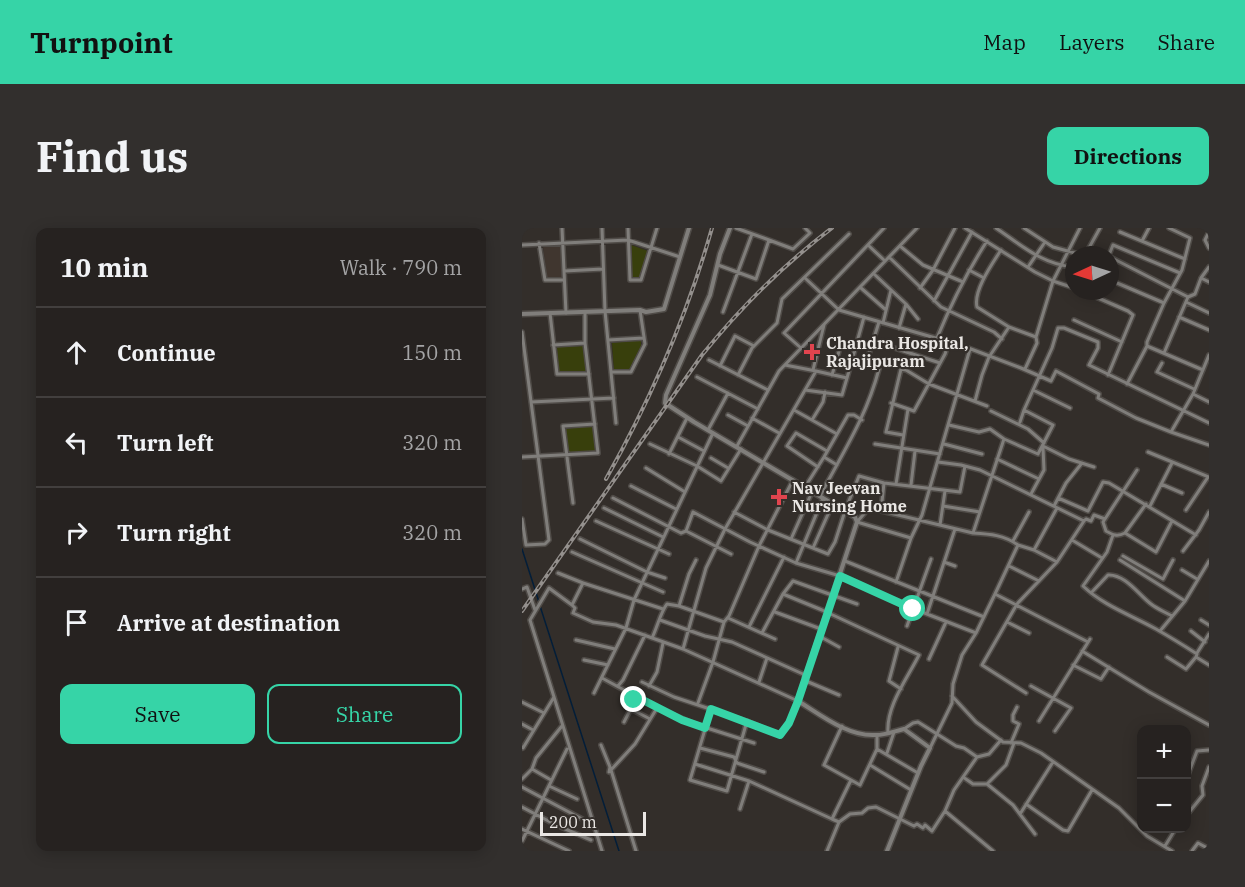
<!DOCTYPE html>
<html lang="en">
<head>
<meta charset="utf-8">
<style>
  :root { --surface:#262220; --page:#322f2d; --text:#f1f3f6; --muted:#a4a4a5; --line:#423f3e; --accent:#36d4a7 }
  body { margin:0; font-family:"IBM Plex Serif",serif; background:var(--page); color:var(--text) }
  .controls { position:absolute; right:18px; bottom:18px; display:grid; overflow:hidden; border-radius:12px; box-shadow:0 3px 15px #0003 }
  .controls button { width:54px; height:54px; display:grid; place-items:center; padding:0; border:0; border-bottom:2px solid var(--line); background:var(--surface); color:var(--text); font:30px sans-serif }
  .compass { position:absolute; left:543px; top:18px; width:54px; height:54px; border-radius:50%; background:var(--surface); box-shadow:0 3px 15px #0003; rotate:266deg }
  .scale { position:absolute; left:18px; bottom:15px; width:106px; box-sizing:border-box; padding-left:6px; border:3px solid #eae7e4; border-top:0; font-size:16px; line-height:21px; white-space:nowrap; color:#eae7e4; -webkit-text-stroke:4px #332e2a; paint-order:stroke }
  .stop { position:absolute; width:18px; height:18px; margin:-14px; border:4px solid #36d4a7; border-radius:50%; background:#fff }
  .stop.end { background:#36d4a7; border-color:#fff; box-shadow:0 2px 6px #0008 }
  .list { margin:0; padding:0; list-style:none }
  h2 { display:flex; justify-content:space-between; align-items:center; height:78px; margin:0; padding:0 24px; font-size:26px }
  h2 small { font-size:20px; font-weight:400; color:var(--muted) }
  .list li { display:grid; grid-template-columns:39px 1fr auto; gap:18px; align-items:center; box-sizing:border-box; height:90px; padding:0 24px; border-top:2px solid var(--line) }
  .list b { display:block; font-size:22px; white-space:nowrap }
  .list em { font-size:20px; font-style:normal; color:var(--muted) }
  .actions { display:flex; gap:12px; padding:18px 24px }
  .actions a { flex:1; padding:14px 0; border:2px solid var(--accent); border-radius:12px; text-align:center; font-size:21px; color:var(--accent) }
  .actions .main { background:var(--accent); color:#111 }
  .icon { flex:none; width:33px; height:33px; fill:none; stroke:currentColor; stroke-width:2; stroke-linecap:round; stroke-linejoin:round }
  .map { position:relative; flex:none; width:687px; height:623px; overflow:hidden; border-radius:12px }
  header { display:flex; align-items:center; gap:36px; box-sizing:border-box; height:84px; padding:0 30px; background:var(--accent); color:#111 }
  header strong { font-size:28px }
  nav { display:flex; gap:33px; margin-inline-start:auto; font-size:21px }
  .intro { display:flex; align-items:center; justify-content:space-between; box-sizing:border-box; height:144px; padding:0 36px }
  h1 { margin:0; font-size:42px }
  .button { padding:15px 27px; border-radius:12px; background:var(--accent); color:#111; font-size:21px; font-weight:700 }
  main { display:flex; gap:36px; padding:0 36px }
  aside { flex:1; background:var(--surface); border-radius:12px; box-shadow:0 3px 15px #0003 }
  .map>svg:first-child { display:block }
</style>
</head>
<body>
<header>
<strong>Turnpoint</strong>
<nav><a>Map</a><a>Layers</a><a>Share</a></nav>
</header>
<div class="intro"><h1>Find us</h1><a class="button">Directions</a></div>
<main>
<aside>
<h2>10 min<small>Walk · 790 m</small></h2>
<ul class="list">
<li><svg class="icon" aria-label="ahead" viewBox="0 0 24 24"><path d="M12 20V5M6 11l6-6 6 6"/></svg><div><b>Continue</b></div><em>150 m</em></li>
<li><svg class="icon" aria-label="left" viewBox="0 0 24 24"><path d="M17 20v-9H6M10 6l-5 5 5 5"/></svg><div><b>Turn left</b></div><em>320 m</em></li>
<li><svg class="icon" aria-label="right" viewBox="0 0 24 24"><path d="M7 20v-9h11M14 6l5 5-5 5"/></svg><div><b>Turn right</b></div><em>320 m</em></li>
<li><svg class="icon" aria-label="arrive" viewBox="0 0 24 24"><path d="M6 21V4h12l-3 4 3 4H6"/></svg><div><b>Arrive at destination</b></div></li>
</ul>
<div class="actions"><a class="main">Save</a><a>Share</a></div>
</aside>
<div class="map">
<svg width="687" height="623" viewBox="0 0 687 623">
  <rect width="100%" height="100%" fill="#332e2a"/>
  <path fill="#40362f" d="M39,17L40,50L25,51L21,18Z"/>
  <path fill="#383f0c" d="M109,17L126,23L119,51L109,50Z
    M119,112V118L107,142H92L90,115Z
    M63,118L64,143L37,145L35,119Z
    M71,198L73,223L46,225L44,201Z"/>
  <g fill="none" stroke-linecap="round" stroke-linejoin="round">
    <path stroke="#031e39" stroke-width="1.5" d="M0,321L17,374
      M18,378L97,623"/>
    <defs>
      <path id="minor" d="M40,0L44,85
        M80,0L83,83L94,195
        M106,0L108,52H119L135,0
        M214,0L247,12
        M443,0L513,44L531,53L552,60
        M474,0C499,17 521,37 552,39
        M502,0L531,19L560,27
        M598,4L663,31
        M687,4L683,12L687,20
        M620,13L627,0
        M17,15L23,52H42
        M0,17L106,12L158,29
        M346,17L363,33
        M378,18L401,37L441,54
        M479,22C470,36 451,63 455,79L487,99L514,109
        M563,27L578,0
        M587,27L591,17L658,45
        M367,29L419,79L472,104L480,111
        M588,29L666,69
        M196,37L234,51L247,12L271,21L288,5L283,0
        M506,39L523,14
        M687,39L679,50L687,54
        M447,42L462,50
        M42,43L81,41
        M352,46L384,76L396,91
        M283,50L317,82L441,118L499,140L529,153L534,143L577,166L576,170L614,190L649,204
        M588,52L642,75
        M339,60L364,82
        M398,60L411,42L433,0
        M560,63L606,83L611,87L586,147
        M412,73L450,4
        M664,74L687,85
        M201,84L230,6
        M28,85L35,146H67
        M657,89L687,102
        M552,92L600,114
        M361,95L369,62
        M377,100L384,76
        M0,104L27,312L23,316L4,317L0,291
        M415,110C429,76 445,44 465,13
        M86,112L122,110
        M351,113L418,135
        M31,117L63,115
        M625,118L681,142
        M279,120L262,105L362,0
        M642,125L666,69L673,66L679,50
        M347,126L357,94
        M687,127L671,166L649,204L687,217
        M187,132L246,162
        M640,135L635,144L672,161
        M198,138L213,108L232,118
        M503,141L515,115L514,109L531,53L558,0
        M291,142L302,97
        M294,143L325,150L342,89
        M89,144H109L123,116L118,82
        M216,147L230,120L255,95L260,71L327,6
        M310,147L320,113
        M175,149L236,181
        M605,156L625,118V114L642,75L660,42L668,10L647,0
        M283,162L320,167L325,150
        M511,162L548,180
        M671,166L687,174
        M453,173L460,147L467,129L487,99
        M9,174L92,170
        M369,175L392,183L423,126L427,114
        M272,182L315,206
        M469,183L506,201L522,215
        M206,187L226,198
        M230,190L257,205
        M290,192L301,174L303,164
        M498,194L502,182
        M427,197L457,204L468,201L482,211
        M186,202L206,165
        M381,207L364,204L379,141L384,142L407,156L465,178
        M156,209L182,223
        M128,216L175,238L199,253L219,221
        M353,216L418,226
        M422,216L460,226
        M215,218L257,143L395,0
        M521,218L547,231L572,239
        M626,224L687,249
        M147,226L165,190
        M0,229L76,225L63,115V84
        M302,229L315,237
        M189,230L206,240
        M475,231L517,251
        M416,234L439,237L458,242L562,293L535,334L495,376L460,437L504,465
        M296,239L265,218L274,205L305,223
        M124,240L163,264
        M374,256L386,181
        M639,256L660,265
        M389,257L393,223
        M109,258L154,281
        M283,259L302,229L326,187H332L340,192
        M509,266L522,242L521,220
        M298,268C321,224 344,190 357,141
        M91,270L159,305L164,303L209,326
        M536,270L566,283L581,254L587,255L674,307
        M51,275L41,198L73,196
        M624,276L603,305L634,324L650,293
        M421,278L458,284
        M532,278L544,255L560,235
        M628,278L650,235
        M82,280L141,309
        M664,282L686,249
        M359,283L362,255
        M212,284L246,302L306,326L313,314L323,283L337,248L362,255L438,264L443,238
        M74,293L147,326
        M562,293L564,291L569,293L572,287L583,291
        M418,297L423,263
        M164,303L171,284L228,314L274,335L318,348L374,374L454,405L473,366L566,414
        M451,305C468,306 482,307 496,317L473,366
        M603,305C595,309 591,307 584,303L581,294L615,242
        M591,307L585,324L561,358C582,378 609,387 634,401C648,409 661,417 675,426L674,429L687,437
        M389,310L335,294L347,280L451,305L482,211L516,226L531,197L502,182L530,120L536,100H542L576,114V120L567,137L687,195
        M58,311L125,344L143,350
        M269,311L290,264
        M550,312L580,330
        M491,313L507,284
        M496,317L512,322L535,334
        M291,320L311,275
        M512,322L535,280
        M661,323L677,302L687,284
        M50,324L141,364
        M601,328L641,351L651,332
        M598,332L663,373
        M323,333L462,389
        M422,334L433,338
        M274,335L301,270
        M487,338L517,353
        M660,342L675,351
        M36,345L61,355L50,377L27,360L8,392L80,623
        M374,354L389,310L400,287L448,121
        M61,355L141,381
        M0,361L5,359L13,382
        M569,365L586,347C603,346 617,367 629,376C635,381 643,384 650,388
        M261,366L300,382L397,427C385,451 364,478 366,505
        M50,377L53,380L51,385L71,394L94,397L161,421L276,473L267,495L258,507L227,494L152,469L120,454
        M157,378L167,346L174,332
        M253,384L299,401
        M405,386L433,301
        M206,390L253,411
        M138,392L183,408L210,414L281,446L284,453L317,467
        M679,392L687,397
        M485,394L507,405
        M385,398L409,331
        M227,399L262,329
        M638,403L663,373L687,333
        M669,403L683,414
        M240,405L261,366L271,353L335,376
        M299,409L317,419
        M130,410C135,400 139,383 145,376L157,378L202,394
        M54,412L93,421
        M376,419L367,453L379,461
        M161,421L184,340L203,301L294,143L263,137
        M560,423L627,464L687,497
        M675,425L687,406
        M645,429L664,441L674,429
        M407,431L424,394
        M62,432L86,437
        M551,437L579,451L587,439
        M80,450L135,480L183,500
        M237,454L245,430
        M96,458L101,452L123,407
        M127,458L135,444L141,415
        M509,458L549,480L533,503
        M72,465L104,400L112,372L191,205
        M430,468L454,494L481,514L499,515L519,525L597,580L625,608L650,623
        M0,474L22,485
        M176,475L191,434L202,394L207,388L237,318L271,252
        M109,481L128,491
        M189,481L168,552L205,563L225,493
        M517,493L568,411
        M102,494L115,469
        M0,496L11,502
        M320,498L302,537L338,557L355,521V507
        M185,500L232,515
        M382,501L391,495L396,494L434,518L442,520L455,529
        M489,515L497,496L491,493V487L495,479
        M79,517L88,539L87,544L89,542L114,623
        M0,519L1,520L32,469
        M178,520L212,529L215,535L242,544
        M408,520L430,475L431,456L440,427L454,405
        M355,521L396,545
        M365,525L372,504
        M173,536L227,553L310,591
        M348,537L389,562
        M10,541L29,552
        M88,543L113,516L135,480
        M441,549L451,556H465L491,577L513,606
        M0,551L10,541L14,530L40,498
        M329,552L310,591L317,594L328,586L340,585L346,580L354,579L392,598L395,596L401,600L403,597L410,603L423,583L432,562L455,529L467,526L479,512
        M664,552L675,523L687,522
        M465,556L484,537L492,515
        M27,558L55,571
        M0,559L62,592
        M504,576L541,602L546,603L570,562
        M0,579L34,597L69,612
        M218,581L227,553
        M423,583L471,623
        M498,586L531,534
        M664,588L681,567L680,558L687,539
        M0,601L47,623
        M0,613L45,521
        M643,618L654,600
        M305,623L317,594
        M670,623L676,615L687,621"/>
      <path id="tertiary" d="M208,0L198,26L188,67L144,167L143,175L172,194L333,289L335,294L276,473C299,487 326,509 354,507C363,507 373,503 382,501L408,520L399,538L365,623
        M0,86L118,82L124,84L142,81L167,0"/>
    </defs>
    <use href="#minor" stroke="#504c48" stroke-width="6"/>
    <use href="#tertiary" stroke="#504c48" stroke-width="7"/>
    <use href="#minor" stroke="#807e7b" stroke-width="3"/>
    <use href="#tertiary" stroke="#807e7b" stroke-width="4"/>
    <defs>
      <path id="rail" d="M84,251C129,171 165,88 190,0
        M0,383L180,127C219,79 261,37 310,0"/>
    </defs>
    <use href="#rail" stroke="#94908d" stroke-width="4"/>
    <use href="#rail" stroke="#332e2a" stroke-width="1.5" stroke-dasharray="4.5" stroke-linecap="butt"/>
  </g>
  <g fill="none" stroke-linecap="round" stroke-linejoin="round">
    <path stroke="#36d4a7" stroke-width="8" d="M112,472L115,469L160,492L183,500L189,481L258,507L267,495L276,473L318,348L391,381"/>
  </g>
  <g fill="#e0444e" stroke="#332e2a" stroke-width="2">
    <path d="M287 115h6v6h6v6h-6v6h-6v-6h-6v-6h6z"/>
    <path d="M254 260h6v6h6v6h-6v6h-6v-6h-6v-6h6z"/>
  </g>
  <g text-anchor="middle" stroke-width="4.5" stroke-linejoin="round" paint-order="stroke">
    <g font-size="16" font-weight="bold" fill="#eae7e4" stroke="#332e2a" text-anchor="start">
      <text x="304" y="121">Chandra Hospital,<tspan x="304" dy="18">Rajajipuram</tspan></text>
      <text x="270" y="266">Nav Jeevan<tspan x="270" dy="18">Nursing Home</tspan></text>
    </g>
  </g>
</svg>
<div class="controls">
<button>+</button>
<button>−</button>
</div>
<svg class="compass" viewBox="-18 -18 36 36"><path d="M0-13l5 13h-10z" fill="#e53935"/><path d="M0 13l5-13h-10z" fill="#a4a4a5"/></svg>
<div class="scale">200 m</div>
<div class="stop" style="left:391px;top:381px"></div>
<div class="stop end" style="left:112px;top:472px"></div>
</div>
</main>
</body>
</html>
